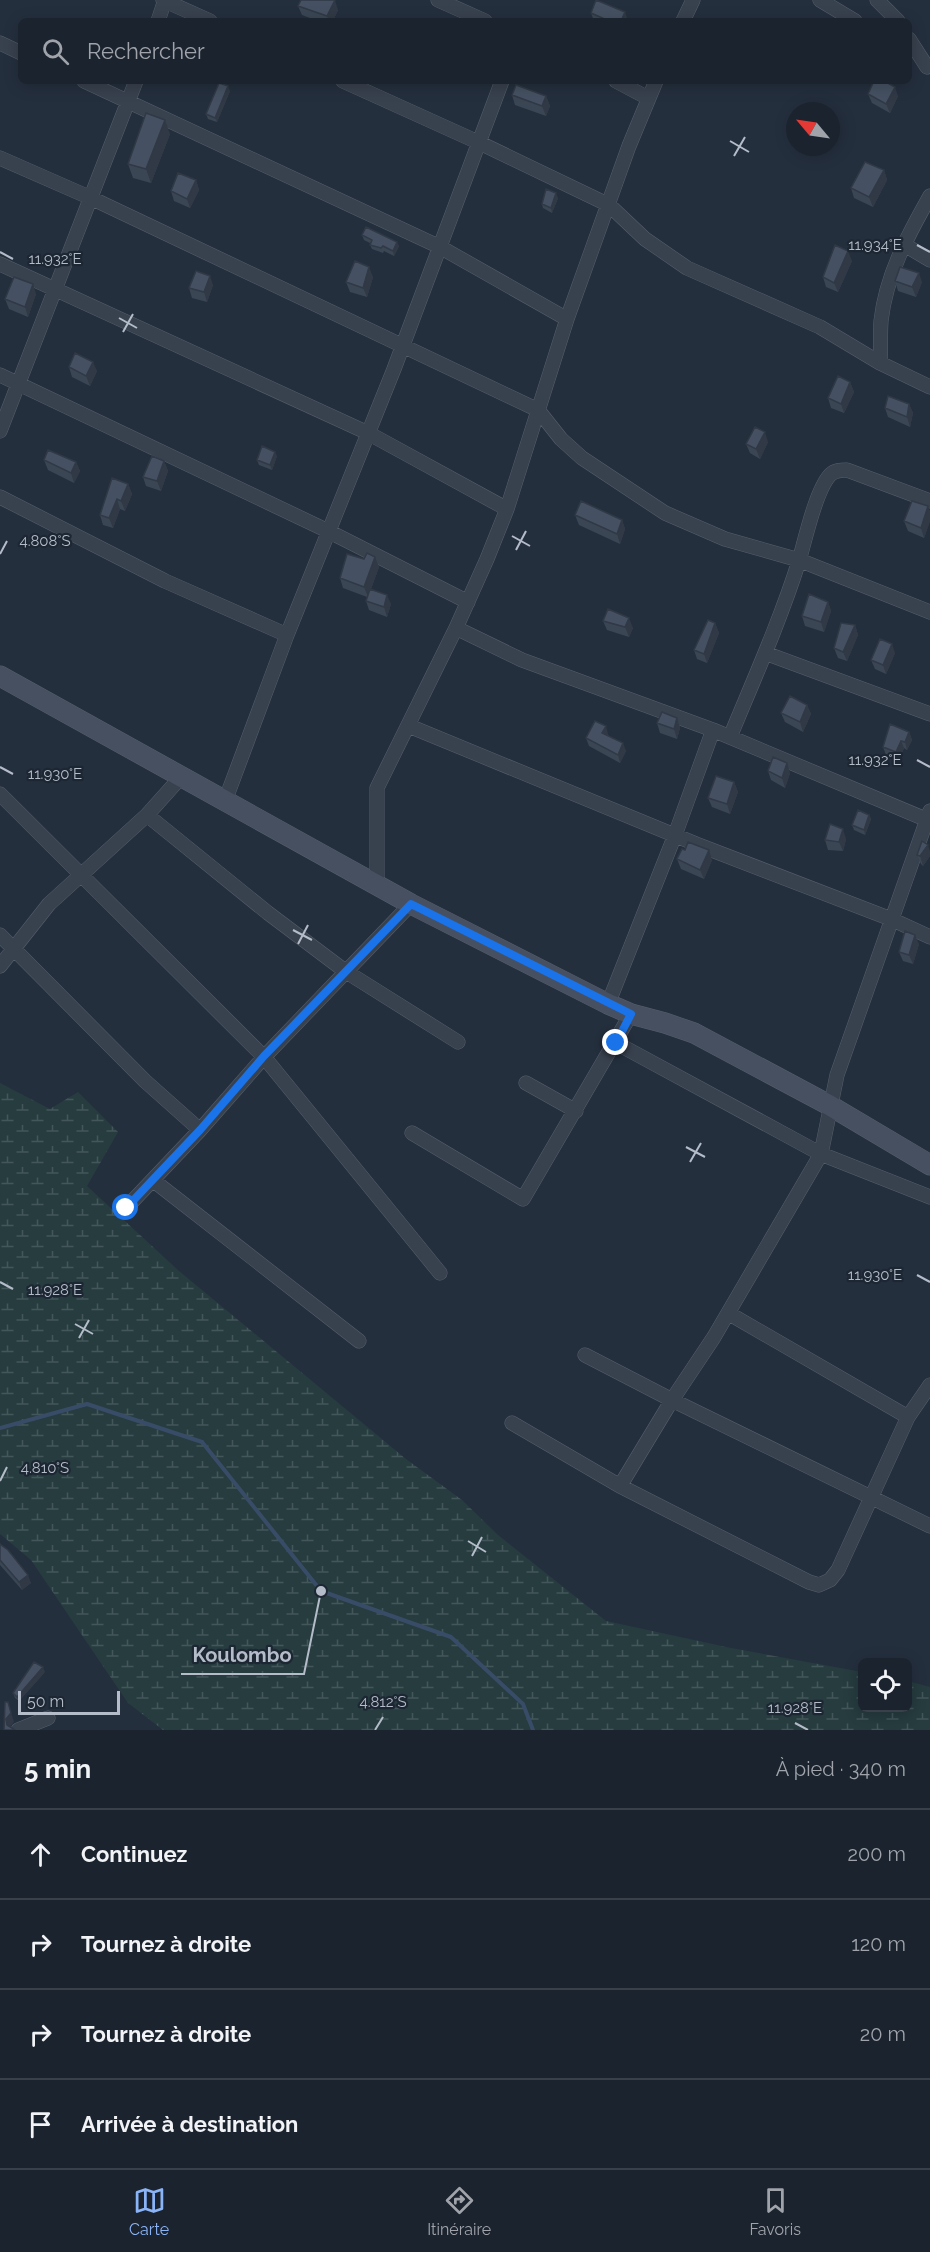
<!DOCTYPE html>
<html lang="fr">
<head>
<meta charset="utf-8">
<style>
  :root { --surface:#1b232e; --page:#242b36; --text:#f1f3f6; --muted:#a0a4aa; --line:#39404a; --accent:#8ab4f8 }
  body { margin:0; font-family:Raleway,sans-serif; background:var(--page); color:var(--text) }
  .controls { position:absolute; right:18px; bottom:18px; display:grid; overflow:hidden; border-radius:9px; box-shadow:0 3px 15px #0003 }
  .controls button { width:54px; height:54px; display:grid; place-items:center; padding:0; border:0; border-bottom:2px solid var(--line); background:var(--surface); color:var(--text); font:30px sans-serif }
  .compass { position:absolute; left:786px; top:102px; width:54px; height:54px; border-radius:50%; background:var(--surface); box-shadow:0 3px 15px #0003; rotate:299deg }
  .scale { position:absolute; left:18px; bottom:15px; width:102px; box-sizing:border-box; padding-left:6px; border:3px solid #b4bcc9; border-top:0; font-size:16px; line-height:21px; white-space:nowrap; color:#b4bcc9; -webkit-text-stroke:4px #1d2633; paint-order:stroke }
  .stop { position:absolute; width:18px; height:18px; margin:-14px; border:4px solid #1a73e8; border-radius:50%; background:#fff }
  .stop.end { background:#1a73e8; border-color:#fff; box-shadow:0 2px 6px #0008 }
  .list { margin:0; padding:0; list-style:none }
  h2 { display:flex; justify-content:space-between; align-items:center; height:78px; margin:0; padding:0 24px; font-size:26px }
  h2 small { font-size:20px; font-weight:400; color:var(--muted) }
  .list li { display:grid; grid-template-columns:39px 1fr auto; gap:18px; align-items:center; box-sizing:border-box; height:90px; padding:0 24px; border-top:2px solid var(--line) }
  .list b { display:block; font-size:22px; white-space:nowrap }
  .list em { font-size:20px; font-style:normal; color:var(--muted) }
  .icon { flex:none; width:33px; height:33px; fill:none; stroke:currentColor; stroke-width:2; stroke-linecap:round; stroke-linejoin:round }
  .map { position:relative; flex:none; width:930px; height:1730px; overflow:hidden }
  .search { position:absolute; background:var(--surface); box-shadow:0 3px 15px #0003; left:18px; right:18px; top:18px; height:66px; display:flex; align-items:center; gap:15px; box-sizing:border-box; padding:0 21px; border-radius:9px; color:var(--muted); font-size:22px }
  .sheet { height:438px; background:var(--surface) }
  nav { display:flex; justify-content:space-around; align-items:center; box-sizing:border-box; height:84px; border-top:2px solid var(--line); background:var(--surface); font-size:16px; color:var(--muted) }
  nav a { display:grid; justify-items:center; gap:3px }
  nav .on { color:var(--accent) }
  .map>svg:first-child { display:block }
</style>
</head>
<body>
<div class="map">
<svg width="930" height="1730" viewBox="0 0 930 1730">
  <defs>
    <pattern id="wetland-marsh" width="20" height="14" patternUnits="userSpaceOnUse" patternTransform="scale(1.5)"><rect width="20" height="14" fill="#263c3f"/><path d="M1 5h8M5 5V1M11 12h8M15 12V8" fill="none" stroke="#435659"/></pattern>
  </defs>
  <rect width="100%" height="100%" fill="#242f3e"/>
  <path fill="url(#wetland-marsh)" d="M0,1083L50,1109L78,1092L118,1132L87,1186L179,1271L406,1459L462,1500L498,1535L606,1621L731,1648L862,1672V1708H908V1681L930,1687V1730H163L128,1703L31,1560L0,1534Z"/>
  <g fill="none" stroke-linecap="round" stroke-linejoin="round">
    <path stroke="#394c67" stroke-width="4" d="M0,1428L87,1404L202,1442L321,1591L451,1637L523,1704L533,1730"/>
    <defs>
      <path id="street" d="M163,0L210,21
        M438,0L485,21
        M820,0L855,21
        M877,0L898,21
        M158,21L165,0
        M683,21L693,0
        M909,39L927,67
        M0,43L21,53
        M84,81L440,247L567,319
        M343,81L480,143L609,205L645,239L687,268L820,327L880,363L930,387
        M616,81L648,98
        M0,158L91,198L538,410L561,439L582,458L665,513L725,539L799,560L930,612
        M903,244L930,260
        M0,264L368,433L507,509
        M880,363C881,349 880,334 881,321C886,275 908,235 930,196
        M0,375L328,531L468,602
        M0,431L136,81
        M0,497L165,581L287,635
        M456,628L522,660L713,730L930,821
        M765,653L930,714
        M409,726L696,844L891,919L930,937
        M730,737C754,679 780,621 799,561C805,540 816,490 830,475C835,470 841,470 847,470L930,501
        M0,794L264,1057L440,1273
        M225,801L287,635L394,369L502,81
        M147,815L268,913L345,971L458,1042
        M377,885V788L456,628L487,559L507,509L567,319L629,146L656,81
        M0,935L145,1081L200,1130
        M0,966L49,904L147,815L181,777
        M608,1004L675,835L713,730
        M616,1043L821,1154L930,1197
        M526,1083L576,1111
        M412,1133L523,1199L631,1014
        M154,1181L359,1341
        M126,1208L200,1130L264,1057L411,904
        M728,1313L908,1417
        M585,1355L672,1400L930,1526
        M512,1423L620,1486L809,1582L819,1585L830,1580L838,1570L908,1417L930,1385
        M620,1486L672,1400L714,1337L821,1154L837,1075L930,811
        M18,1730L48,1718"/>
      <path id="secondary" d="M0,676L411,904L608,1004L631,1014L665,1023L694,1033L829,1105L930,1165"/>
    </defs>
    <use href="#street" stroke="#565f6c" stroke-width="15"/>
    <use href="#secondary" stroke="#565f6c" stroke-width="21"/>
    <use href="#street" stroke="#38414e" stroke-width="14"/>
    <use href="#secondary" stroke="#465061" stroke-width="20"/>
  </g>
  <path fill="#3b4654" d="M298,6L338,10L333,21H318L302,15Z
    M591,13L628,21H594Z
    M230,91L217,122L208,119L206,114Z
    M868,94L898,96L890,113L872,103Z
    M512,95L546,96L550,106L546,116L515,105Z
    M170,134L151,183L133,178L128,164Z
    M884,170L887,180L873,207L854,198L851,188Z
    M196,180L199,190L190,208L174,201L171,191Z
    M558,198L552,213L543,208L542,204Z
    M362,235L399,246L394,256L384,251L383,253L372,249L370,245V243L364,240Z
    M852,261L838,292L826,287L823,277Z
    M373,277L367,297L350,292L346,282Z
    M895,281L922,282L916,297L898,291Z
    M213,285L207,302L192,298L189,288Z
    M36,294L28,317L9,309L5,299Z
    M69,367L97,371L90,386L72,377Z
    M850,382L854,392L844,413L831,408L828,398Z
    M909,404L913,413L910,427L888,417L885,408Z
    M768,442L760,459L750,453L746,444Z
    M277,456L272,470L259,465L257,460Z
    M44,460L76,462L80,471L74,483L48,470Z
    M164,461L168,471L161,491L146,486L143,477Z
    M128,484L132,494L125,511L120,509L113,528L103,525L100,515Z
    M928,506L930,512V521L924,538L908,531L904,521Z
    M575,515L622,520L625,529L620,544L579,525Z
    M375,557L379,567L371,589L391,604L387,617L369,610L366,601L367,597L343,588L340,578L364,559Z
    M828,602L831,611L824,632L805,626L802,616Z
    M603,621L633,628L629,637L607,630Z
    M715,623L719,633L707,663L697,659L694,650Z
    M855,625L858,635L847,661L838,658L834,648Z
    M895,653L886,674L875,669L871,660Z
    M807,705L811,714L803,732L785,722L781,713Z
    M677,718L680,728L677,739L660,733L657,723Z
    M909,732L912,740L907,750L904,748L899,760L886,755L883,747Z
    M608,734V735L626,751L620,763L589,746L586,738Z
    M768,771L790,773L785,788L771,780Z
    M734,782L738,792L730,814L712,807L708,798Z
    M869,815L871,819L865,835L854,830L852,825Z
    M846,839L843,851L828,850L825,840Z
    M685,850L712,860L704,879L681,869L677,859Z
    M930,851V856L923,866L921,864L917,855Z
    M919,944L913,964L903,961L899,952Z
    M0,1544L31,1583L22,1590L0,1565Z
    M45,1672L19,1701L15,1698L13,1693Z"/>
  <path fill="#303945" d="M335,0L338,10L333,21H329L327,16Z
    M625,12L628,21H621Z
    M228,86L230,91L217,122L215,118Z
    M895,87L898,96L890,113L886,104Z
    M546,96L550,106L546,116L542,106Z
    M165,120L170,134L151,183L146,169Z
    M884,170L887,180L873,207L869,197Z
    M196,180L199,190L190,208L187,199Z
    M556,193L558,198L552,213L551,208Z
    M397,242L399,246L394,256L393,251Z
    M848,251L852,261L838,292L834,283Z
    M369,267L373,277L367,297L363,288Z
    M919,273L922,282L916,297L912,287Z
    M210,276L213,285L207,302L204,292Z
    M33,284L36,294L28,317L25,307Z
    M93,362L97,371L90,386L86,376Z
    M850,382L854,392L844,413L841,404Z
    M909,404L913,413L910,427L907,417Z
    M765,432L768,442L760,459L756,449Z
    M275,452L277,456L272,470L270,465Z
    M164,461L168,471L161,491L157,481Z
    M76,462L80,471L74,483L71,473Z
    M128,484L132,494L125,511L121,501Z
    M117,499L120,509L113,528L109,518Z
    M928,506L930,512V521L924,538L921,528Z
    M622,520L625,529L620,544L617,534Z
    M375,557L379,567L368,597L364,587Z
    M387,595L391,604L387,617L384,607Z
    M828,602L831,611L824,632L821,622Z
    M629,618L633,628L629,637L625,627Z
    M715,623L719,633L707,663L704,654Z
    M855,625L858,635L847,661L843,652Z
    M892,644L895,653L886,674L883,665Z
    M807,705L811,714L803,732L800,722Z
    M677,718L680,728L677,739L674,729Z
    M606,726L608,734L605,741L602,733Z
    M909,732L912,740L907,750L905,742Z
    M901,741L904,748L899,760L896,752Z
    M623,743L626,751L620,763L618,755Z
    M787,763L790,773L785,788L782,778Z
    M734,782L738,792L730,814L727,804Z
    M869,815L871,819L865,835L864,830Z
    M843,829L846,839L843,851L839,842Z
    M928,845L930,851V856L923,866L920,856Z
    M709,850L712,860L704,879L700,870Z
    M915,935L919,944L913,964L909,955Z
    M28,1575L31,1583L22,1590L19,1582Z
    M43,1667L45,1672L19,1701L17,1697Z
    M8,1702L14,1722L9,1728L7,1725L6,1719Z"/>
  <path fill="#455162" stroke="#303945" stroke-width="1.5" d="M301,0H335L327,16L298,6Z
    M596,0L625,12L621,21H609L591,13Z
    M874,81H884L895,87L886,104L868,94Z
    M219,83L228,86L215,118L206,114Z
    M516,85L546,96L542,106L512,95Z
    M146,113L165,120L146,169L128,164Z
    M865,162L884,170L869,197L851,188Z
    M178,173L196,180L187,199L171,191Z
    M546,189L556,193L551,208L542,204Z
    M366,227L397,242L393,251L383,246L381,248L370,245L372,240L362,235Z
    M835,245L848,251L834,283L823,277Z
    M355,261L369,267L363,288L346,282Z
    M900,267L919,273L912,287L895,281Z
    M196,271L210,276L204,292L189,288Z
    M14,277L33,284L25,307L5,299Z
    M75,353L93,362L86,376L69,367Z
    M838,376L850,382L841,404L828,398Z
    M888,396L909,404L907,417L885,408Z
    M755,427L765,432L756,449L746,444Z
    M262,446L275,452L270,465L257,460Z
    M48,450L76,462L71,473L44,460Z
    M152,456L164,461L157,481L143,477Z
    M112,478L128,484L121,501L117,499L109,518L100,515Z
    M581,501L622,520L617,534L575,515Z
    M912,501L928,506L921,528L904,521Z
    M367,553L375,557L364,587L340,578L347,554L364,559Z
    M370,589L387,595L384,607L366,601Z
    M809,594L828,602L821,622L802,616Z
    M608,609L629,618L625,627L603,621Z
    M708,620L715,623L704,654L694,650Z
    M841,623L855,625L843,652L834,648Z
    M880,639L892,644L883,665L871,660Z
    M790,696L807,705L800,722L781,713Z
    M662,712L677,718L674,729L657,723Z
    M595,721L606,726L602,733L623,743L618,755L586,738Z
    M890,724L909,732L905,742L901,741L896,752L883,747Z
    M773,757L787,763L782,778L768,771Z
    M716,776L734,782L727,804L708,798Z
    M858,810L869,815L864,830L852,825Z
    M830,824L843,829L839,842L825,840Z
    M922,841L928,845L920,856L917,855Z
    M688,842L709,850L700,870L677,859L682,849L685,850Z
    M905,931L915,935L909,955L899,952Z
    M0,1544L8,1550L28,1575L19,1582L0,1560Z
    M34,1662L43,1667L17,1697L13,1693Z
    M5,1702H8L11,1713L6,1719L7,1725L15,1730H4Z"/>
  <g fill="none" stroke-linecap="round" stroke-linejoin="round">
    <path stroke="#1a73e8" stroke-width="8" d="M126,1208L200,1130L264,1056L411,904L631,1014L616,1043"/>
  </g>
  <path fill="none" stroke="#b4bcc9" stroke-width="2" d="M730,141L749,152M734,156L745,137M917,245L930,252M0,252L13,259M119,318L137,328M123,332L133,314M512,536L530,546M516,550L526,531M0,554L7,541M917,760L930,767M0,767L13,774M293,930L312,940M298,944L308,925M686,1147L705,1157M690,1162L701,1143M917,1275L930,1282M0,1282L13,1289M75,1324L93,1334M79,1338L89,1320M0,1481L7,1467M468,1541L486,1552M472,1556L482,1537M795,1723L808,1730M375,1730L383,1717"/>
  <g font-size="15" text-anchor="middle" fill="#b4bcc9" stroke="#1d2633" stroke-width="4.5" stroke-linejoin="round" paint-order="stroke">
    <text x="875" y="250">11.934°E</text>
    <text x="55" y="264">11.932°E</text>
    <text x="45" y="546">4.808°S</text>
    <text x="875" y="765">11.932°E</text>
    <text x="55" y="779">11.930°E</text>
    <text x="875" y="1280">11.930°E</text>
    <text x="55" y="1295">11.928°E</text>
    <text x="45" y="1473">4.810°S</text>
    <text x="383" y="1707">4.812°S</text>
    <text x="795" y="1713">11.928°E</text>
  </g>
  <path fill="none" stroke="#b4bcc9" stroke-width="2" d="M321 1591L304 1674H181"/>
  <circle fill="#b4bcc9" stroke="#1d2633" stroke-width="2" cx="321" cy="1591" r="6"/>
  <g font-size="20" text-anchor="middle" font-weight="bold" fill="#b4bcc9" stroke="#1d2633" stroke-width="4.5" stroke-linejoin="round" paint-order="stroke">
    <text x="242" y="1662">Koulombo</text>
  </g>
</svg>
<div class="controls">
<button><svg class="icon" aria-label="locate" viewBox="0 0 24 24"><circle cx="12" cy="12" r="6"/><path d="M12 2v4M12 18v4M2 12h4M18 12h4"/></svg></button>
</div>
<svg class="compass" viewBox="-18 -18 36 36"><path d="M0-13l5 13h-10z" fill="#e53935"/><path d="M0 13l5-13h-10z" fill="#a0a4aa"/></svg>
<div class="scale">50 m</div>
<div class="stop" style="left:126px;top:1208px"></div>
<div class="stop end" style="left:616px;top:1043px"></div>
<div class="search"><svg class="icon" aria-label="search" viewBox="0 0 24 24"><circle cx="10" cy="10" r="6"/><path d="M15 15l6 6"/></svg>Rechercher</div>
</div>
<section class="sheet">
<h2>5 min<small>À pied · 340 m</small></h2>
<ul class="list">
<li><svg class="icon" aria-label="ahead" viewBox="0 0 24 24"><path d="M12 20V5M6 11l6-6 6 6"/></svg><div><b>Continuez</b></div><em>200 m</em></li>
<li><svg class="icon" aria-label="right" viewBox="0 0 24 24"><path d="M7 20v-9h11M14 6l5 5-5 5"/></svg><div><b>Tournez à droite</b></div><em>120 m</em></li>
<li><svg class="icon" aria-label="right" viewBox="0 0 24 24"><path d="M7 20v-9h11M14 6l5 5-5 5"/></svg><div><b>Tournez à droite</b></div><em>20 m</em></li>
<li><svg class="icon" aria-label="arrive" viewBox="0 0 24 24"><path d="M6 21V4h12l-3 4 3 4H6"/></svg><div><b>Arrivée à destination</b></div></li>
</ul>
</section>
<nav>
<a class="on"><svg class="icon" aria-label="map" viewBox="0 0 24 24"><path d="M3 6l6-2 6 2 6-2v14l-6 2-6-2-6 2zM9 4v14M15 6v14"/></svg>Carte</a>
<a><svg class="icon" aria-label="directions" viewBox="0 0 24 24"><path d="M12 3l9 9-9 9-9-9zM9 14v-3h6M13 9l2 2-2 2"/></svg>Itinéraire</a>
<a><svg class="icon" aria-label="saved" viewBox="0 0 24 24"><path d="M7 4h10v16l-5-4-5 4z"/></svg>Favoris</a>
</nav>
</body>
</html>
